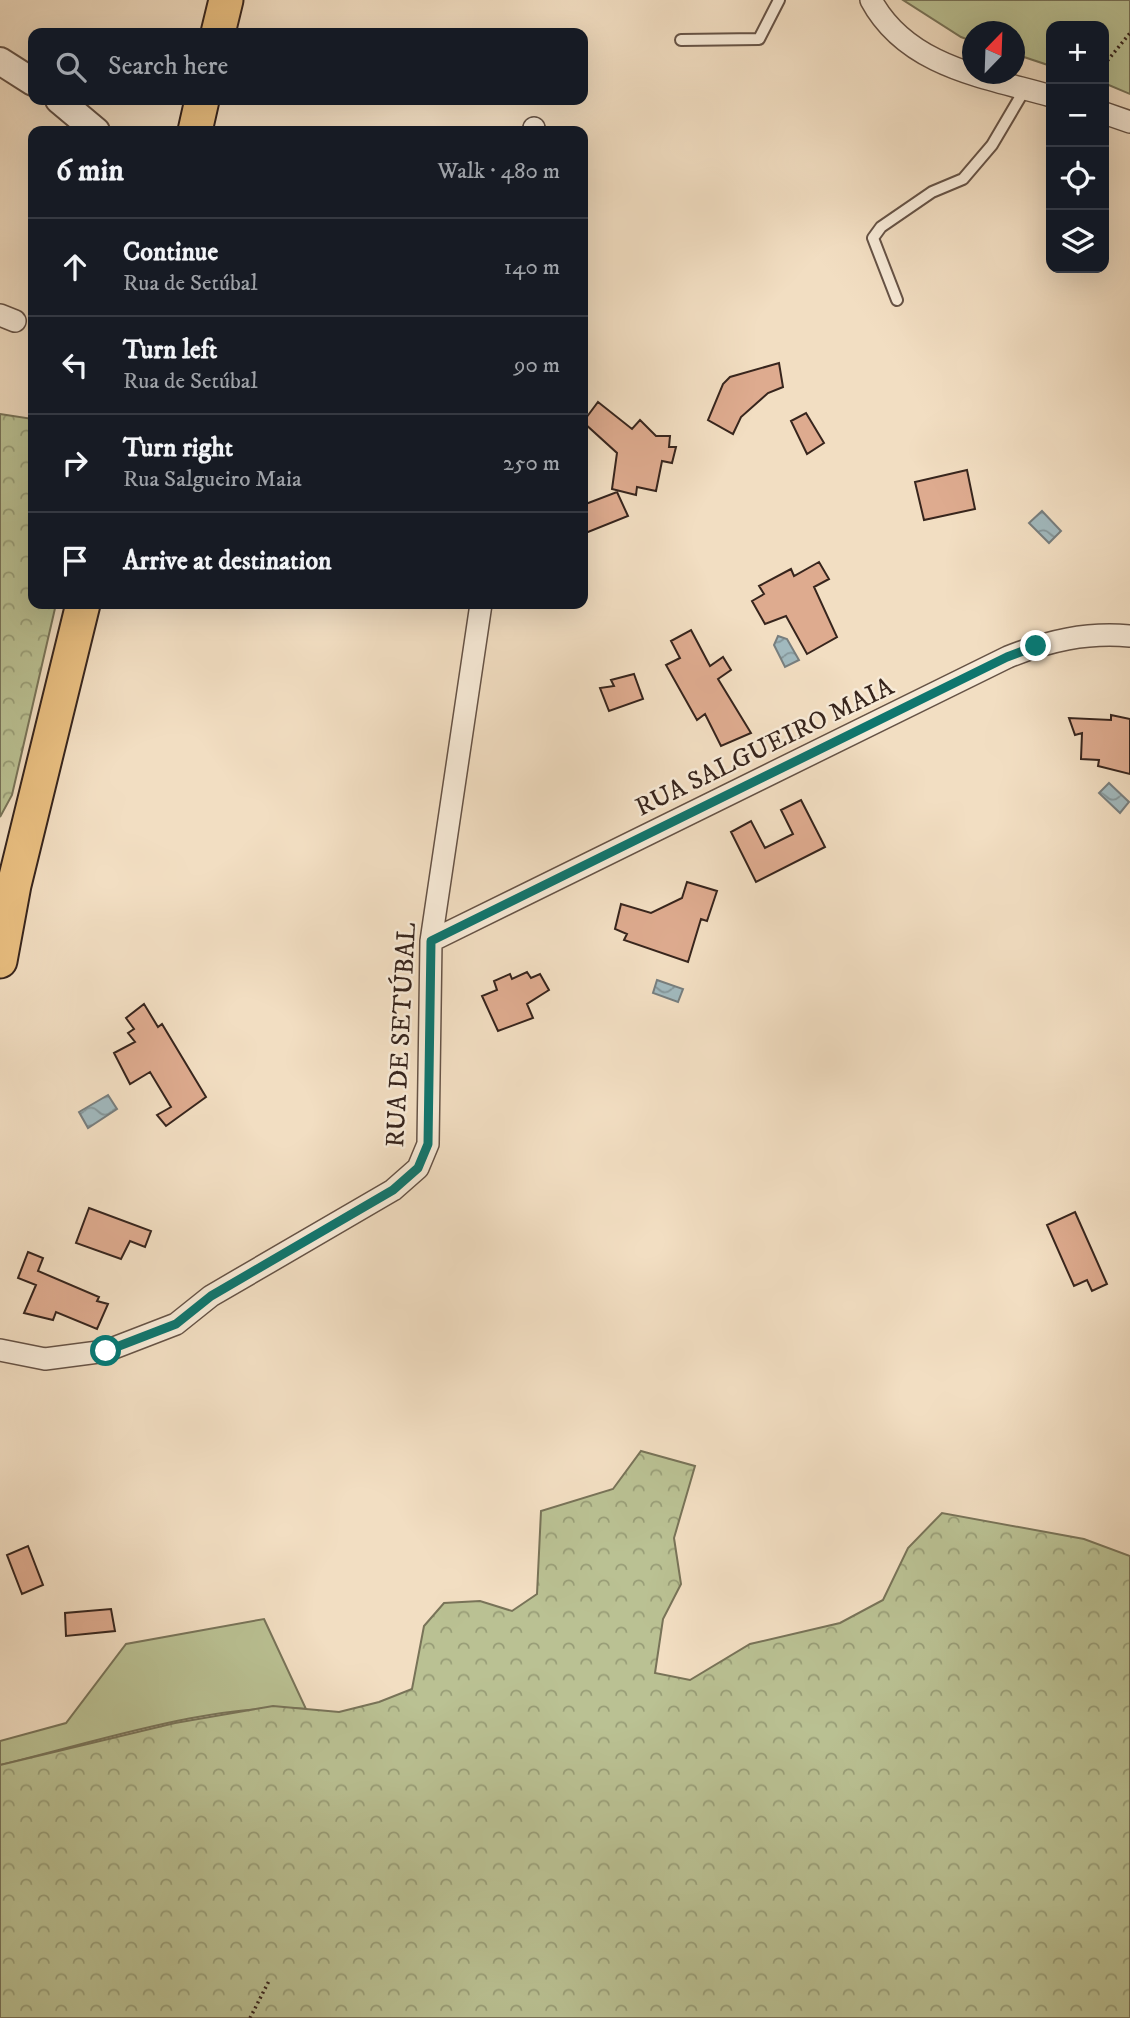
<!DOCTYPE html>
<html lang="en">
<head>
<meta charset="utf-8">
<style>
  :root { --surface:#171b24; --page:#20242c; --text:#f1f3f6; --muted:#9ea1a6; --line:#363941 }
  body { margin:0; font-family:"IM FELL DW Pica",serif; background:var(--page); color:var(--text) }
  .controls { position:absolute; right:21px; top:21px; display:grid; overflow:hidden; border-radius:14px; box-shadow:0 7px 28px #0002 }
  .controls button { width:63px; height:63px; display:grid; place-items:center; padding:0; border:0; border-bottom:2px solid var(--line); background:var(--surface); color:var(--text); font:35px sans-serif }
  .compass { position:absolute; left:962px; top:21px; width:63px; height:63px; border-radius:50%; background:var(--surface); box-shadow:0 7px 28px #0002; rotate:23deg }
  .stop { position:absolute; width:21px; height:21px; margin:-16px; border:5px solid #0f766e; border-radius:50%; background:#fff }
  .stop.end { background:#0f766e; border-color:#fff; box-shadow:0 2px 7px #0008 }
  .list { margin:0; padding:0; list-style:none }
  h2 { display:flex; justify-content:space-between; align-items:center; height:91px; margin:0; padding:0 28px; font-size:30px }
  h2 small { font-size:23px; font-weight:400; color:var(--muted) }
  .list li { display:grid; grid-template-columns:46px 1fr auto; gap:21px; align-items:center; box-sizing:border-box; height:98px; padding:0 28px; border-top:2px solid var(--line) }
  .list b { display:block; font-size:26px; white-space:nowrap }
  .list p { margin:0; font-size:23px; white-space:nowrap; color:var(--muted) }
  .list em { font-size:23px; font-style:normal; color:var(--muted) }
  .icon { flex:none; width:38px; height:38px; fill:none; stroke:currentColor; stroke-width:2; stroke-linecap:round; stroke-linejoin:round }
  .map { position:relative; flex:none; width:1130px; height:2018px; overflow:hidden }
  .search { position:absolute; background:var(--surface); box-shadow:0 7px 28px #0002; left:28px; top:28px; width:560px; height:77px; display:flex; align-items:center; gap:18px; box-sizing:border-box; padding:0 24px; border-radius:14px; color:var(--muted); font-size:26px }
  .panel { position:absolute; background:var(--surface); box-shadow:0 7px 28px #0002; left:28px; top:126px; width:560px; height:483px; border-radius:14px }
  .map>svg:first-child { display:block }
</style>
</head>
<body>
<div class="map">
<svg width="1130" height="2018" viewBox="0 0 1130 2018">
  <defs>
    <pattern id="forest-crowns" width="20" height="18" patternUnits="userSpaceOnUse" patternTransform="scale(1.75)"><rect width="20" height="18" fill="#bac193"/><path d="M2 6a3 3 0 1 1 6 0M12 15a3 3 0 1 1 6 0" fill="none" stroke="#989d77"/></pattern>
    <pattern id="water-waves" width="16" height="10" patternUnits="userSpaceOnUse" patternTransform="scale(1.75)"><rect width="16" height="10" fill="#a1b9be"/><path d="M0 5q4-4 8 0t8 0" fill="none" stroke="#84969a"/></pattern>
  </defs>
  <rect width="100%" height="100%" fill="#f2dec2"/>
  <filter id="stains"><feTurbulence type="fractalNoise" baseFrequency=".00286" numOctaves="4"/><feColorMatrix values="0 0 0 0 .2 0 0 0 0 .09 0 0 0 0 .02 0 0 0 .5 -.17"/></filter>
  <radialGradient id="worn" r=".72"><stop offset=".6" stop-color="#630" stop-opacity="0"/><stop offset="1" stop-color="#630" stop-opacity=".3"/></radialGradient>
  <path fill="#bac193" stroke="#787358" stroke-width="2" d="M903,0H1130V94L1104,83V26H1051V66L1015,54L1014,32H972V41L961,37Z
    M264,1619L306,1709C217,1701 89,1744 0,1765V1741L66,1723L126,1644Z"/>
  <path fill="url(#forest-crowns)" stroke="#787358" stroke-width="2" d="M0,414L33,419V604H56L12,795L0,817Z
    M641,1451L695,1466L674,1538L681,1584L663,1619L655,1673L690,1680L750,1644L840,1623L883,1600L908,1548L942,1513L1084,1539L1130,1556V2018H0V1765L175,1723L273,1706L339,1712L379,1702L412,1689L424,1626L444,1603L480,1601L512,1611L537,1594L541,1511L613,1489Z"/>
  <path fill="url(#water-waves)" stroke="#777e7e" stroke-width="2" d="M1042,511L1061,531L1049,543L1029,523Z
    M778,636L787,639L799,660L785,667L774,645Z
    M1109,783L1129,802L1120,813L1099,793Z
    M657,980L683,989L678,1002L653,993Z
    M108,1095L117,1109L88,1128L79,1112Z"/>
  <path fill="#deab8f" stroke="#37251d" stroke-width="2" d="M779,363L783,387L768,393L741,417L733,434L708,420L723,384L730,377Z
    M598,402L632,429L640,420L656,436H670L669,447H676L672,463L662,461L656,491L637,487L636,495L612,489L617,453L583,422Z
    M806,413L824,443L807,454L791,421Z
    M967,470L975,509L924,520L915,482Z
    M617,492L628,516L583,534V505Z
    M819,562L829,579L814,587L837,637L807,654L786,616L765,624L752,601L764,594L759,586L791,569L794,576Z
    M691,630L710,666L723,657L731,670L718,679L751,733L721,746L705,714L697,720L666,665L680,658L671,641Z
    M634,674L643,699L609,711L600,688L614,686L611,680Z
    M1111,715L1130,719V774L1098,766L1099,760L1081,759L1082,733L1075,735L1069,718L1111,720Z
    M801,800L825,847L756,882L731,832L751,821L765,848L793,834L781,810Z
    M687,882L717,891L707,921L701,919L688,962L624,940L627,934L615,929L621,904L651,913L682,898Z
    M527,972L531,978L540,974L549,990L527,1004L533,1018L498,1031L482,996L497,990L494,981L510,974L512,979Z
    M144,1004L158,1027L162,1024L206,1097L166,1126L157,1115L171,1107L150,1072L130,1084L114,1053L135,1042L128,1033L134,1029L126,1018Z
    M89,1208L151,1231L145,1247L130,1241L121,1259L76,1243Z
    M1075,1212L1107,1284L1092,1291L1087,1280L1074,1286L1047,1225Z
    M28,1252L43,1258L38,1271L99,1297L97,1301L108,1304L97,1329L56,1312L53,1320L24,1313L36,1285L18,1278Z
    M28,1546L43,1585L22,1594L7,1555Z
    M111,1609L115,1631L66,1636L65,1613Z"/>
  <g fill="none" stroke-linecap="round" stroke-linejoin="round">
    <defs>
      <path id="service" d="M681,40L759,39L779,0
        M897,300L873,238L881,227L932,192L963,179L992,145L1025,89"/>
      <path id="minor" d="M871,0C907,67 985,77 1051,96
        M1104,113L1130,122
        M534,131V128
        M0,315L15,321
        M431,941L1008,657C1048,641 1086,632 1130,636
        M0,1350L45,1359L106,1351L176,1324L211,1296L393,1190L418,1168L428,1144L431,941L481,604"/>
      <path id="tertiary" d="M0,61L33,82
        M59,100L96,131"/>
      <path id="primary" d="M218,33L226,0
        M195,131L202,100
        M0,961L14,885L83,604"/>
    </defs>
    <use href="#service" stroke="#665346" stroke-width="14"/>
    <use href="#minor" stroke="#665346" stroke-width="24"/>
    <use href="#tertiary" stroke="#665346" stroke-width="30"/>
    <use href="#primary" stroke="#37251d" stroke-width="37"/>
    <path stroke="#37251d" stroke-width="3.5" stroke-dasharray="2 3.5" stroke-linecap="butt" d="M1104,65L1130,33
      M250,2018L270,1979"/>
    <use href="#service" stroke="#f7ead7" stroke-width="10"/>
    <use href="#minor" stroke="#f7ead7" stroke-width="21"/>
    <use href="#tertiary" stroke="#f7ead7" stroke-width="26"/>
    <use href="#primary" stroke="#e9bf81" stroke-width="33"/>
  </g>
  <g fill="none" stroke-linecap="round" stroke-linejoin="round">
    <path stroke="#0f766e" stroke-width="9" d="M106,1351L176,1324L211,1296L393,1190L418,1168L428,1144L431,941L1007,657L1036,646"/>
  </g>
  <g text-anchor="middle" stroke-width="5" stroke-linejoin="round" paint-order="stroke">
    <g font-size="26" fill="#37251d" stroke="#f7ead7">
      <text transform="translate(764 746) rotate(-26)" y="9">RUA SALGUEIRO MAIA</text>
      <text transform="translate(400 1035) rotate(-87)" y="9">RUA DE SETÚBAL</text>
    </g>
  </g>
  <rect width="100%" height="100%" filter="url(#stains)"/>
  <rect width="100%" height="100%" fill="url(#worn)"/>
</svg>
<div class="controls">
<button>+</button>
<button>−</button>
<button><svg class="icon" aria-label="locate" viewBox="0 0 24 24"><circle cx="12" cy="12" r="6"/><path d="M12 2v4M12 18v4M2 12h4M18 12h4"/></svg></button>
<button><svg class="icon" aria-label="layers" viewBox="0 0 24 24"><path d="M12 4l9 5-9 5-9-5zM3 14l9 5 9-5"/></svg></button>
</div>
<svg class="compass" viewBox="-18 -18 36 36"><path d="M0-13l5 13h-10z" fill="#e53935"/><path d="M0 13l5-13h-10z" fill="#9ea1a6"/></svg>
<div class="stop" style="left:106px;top:1351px"></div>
<div class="stop end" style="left:1036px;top:646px"></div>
<div class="search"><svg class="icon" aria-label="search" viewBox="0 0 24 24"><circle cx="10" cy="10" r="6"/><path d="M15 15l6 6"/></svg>Search here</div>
<section class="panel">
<h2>6 min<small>Walk · 480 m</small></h2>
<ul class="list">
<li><svg class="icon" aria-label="ahead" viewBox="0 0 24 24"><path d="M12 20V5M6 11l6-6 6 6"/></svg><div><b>Continue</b><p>Rua de Setúbal</p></div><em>140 m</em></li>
<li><svg class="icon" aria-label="left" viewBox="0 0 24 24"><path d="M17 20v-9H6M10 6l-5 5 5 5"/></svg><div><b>Turn left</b><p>Rua de Setúbal</p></div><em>90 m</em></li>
<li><svg class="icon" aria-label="right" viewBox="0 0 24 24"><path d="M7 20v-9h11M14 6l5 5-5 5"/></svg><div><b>Turn right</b><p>Rua Salgueiro Maia</p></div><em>250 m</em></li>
<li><svg class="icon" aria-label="arrive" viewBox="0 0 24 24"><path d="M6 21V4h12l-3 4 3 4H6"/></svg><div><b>Arrive at destination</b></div></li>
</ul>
</section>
</div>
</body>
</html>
